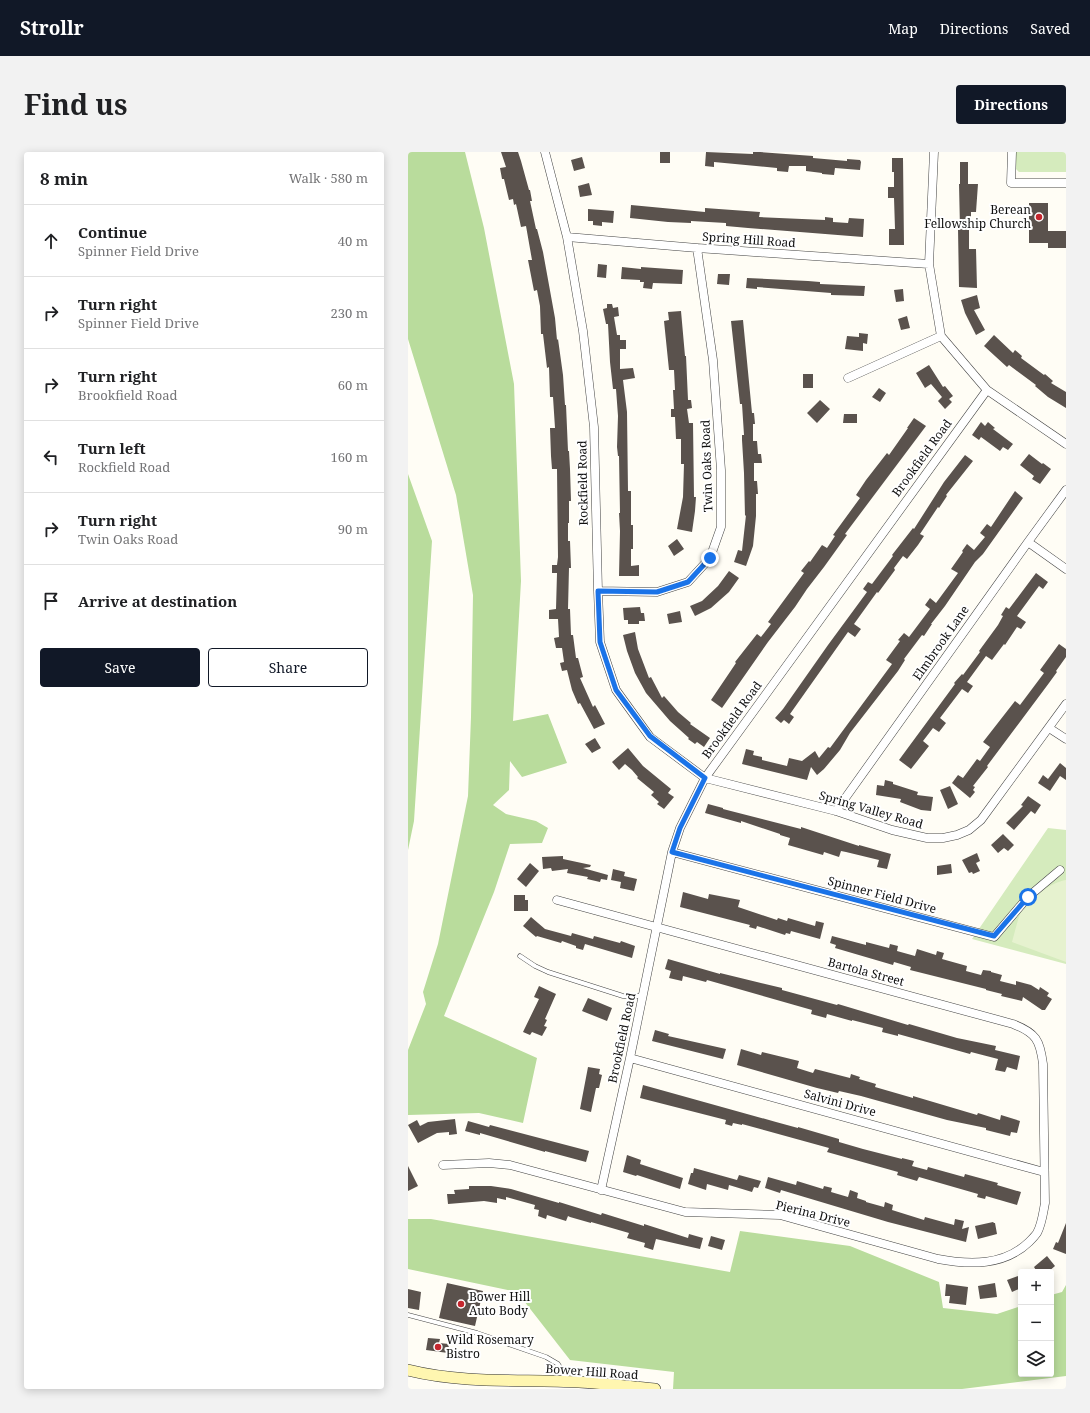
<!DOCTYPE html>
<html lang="en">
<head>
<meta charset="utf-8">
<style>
  :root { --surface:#fff; --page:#f2f2f2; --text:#202124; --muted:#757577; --line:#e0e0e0; --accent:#111827 }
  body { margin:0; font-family:"Noto Serif",serif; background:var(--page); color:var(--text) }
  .controls { position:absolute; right:12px; bottom:12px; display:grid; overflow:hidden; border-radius:4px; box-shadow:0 2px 10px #0003 }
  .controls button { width:36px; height:36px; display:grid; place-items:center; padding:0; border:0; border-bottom:1px solid var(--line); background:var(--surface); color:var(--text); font:20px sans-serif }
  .stop { position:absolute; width:12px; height:12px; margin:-9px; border:3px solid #1a73e8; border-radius:50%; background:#fff }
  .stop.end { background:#1a73e8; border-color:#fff; box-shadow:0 1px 4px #0008 }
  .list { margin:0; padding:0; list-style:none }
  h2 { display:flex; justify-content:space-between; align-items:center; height:52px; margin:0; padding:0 16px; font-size:17px }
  h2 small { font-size:13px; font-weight:400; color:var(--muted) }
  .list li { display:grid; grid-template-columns:26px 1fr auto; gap:12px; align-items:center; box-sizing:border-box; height:72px; padding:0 16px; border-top:1px solid var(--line) }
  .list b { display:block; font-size:15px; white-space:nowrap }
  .list p { margin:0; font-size:13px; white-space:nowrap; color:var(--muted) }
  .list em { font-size:13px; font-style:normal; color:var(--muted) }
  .actions { display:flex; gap:8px; padding:12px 16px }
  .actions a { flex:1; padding:9px 0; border:1px solid var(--accent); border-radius:4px; text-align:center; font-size:14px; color:var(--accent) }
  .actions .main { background:var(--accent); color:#fff }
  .icon { flex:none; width:22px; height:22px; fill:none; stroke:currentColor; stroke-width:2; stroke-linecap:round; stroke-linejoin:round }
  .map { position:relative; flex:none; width:658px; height:1237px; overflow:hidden; border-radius:4px }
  header { display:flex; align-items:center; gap:24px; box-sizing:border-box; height:56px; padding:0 20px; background:var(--accent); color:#fff }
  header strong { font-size:19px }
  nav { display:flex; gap:22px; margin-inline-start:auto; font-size:14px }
  .intro { display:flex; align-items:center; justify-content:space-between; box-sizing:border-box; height:96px; padding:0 24px }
  h1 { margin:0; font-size:28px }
  .button { padding:10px 18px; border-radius:4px; background:var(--accent); color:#fff; font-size:14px; font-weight:700 }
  main { display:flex; gap:24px; padding:0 24px }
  aside { flex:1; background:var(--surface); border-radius:4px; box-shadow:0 2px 10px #0003 }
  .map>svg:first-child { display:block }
</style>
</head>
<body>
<header>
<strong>Strollr</strong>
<nav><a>Map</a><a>Directions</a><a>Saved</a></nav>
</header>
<div class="intro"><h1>Find us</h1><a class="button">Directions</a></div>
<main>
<aside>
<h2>8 min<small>Walk · 580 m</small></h2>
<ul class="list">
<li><svg class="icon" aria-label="ahead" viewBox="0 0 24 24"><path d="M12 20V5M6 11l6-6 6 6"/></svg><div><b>Continue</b><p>Spinner Field Drive</p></div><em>40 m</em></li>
<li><svg class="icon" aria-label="right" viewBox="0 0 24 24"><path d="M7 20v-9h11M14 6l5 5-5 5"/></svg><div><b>Turn right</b><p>Spinner Field Drive</p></div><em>230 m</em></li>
<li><svg class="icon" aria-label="right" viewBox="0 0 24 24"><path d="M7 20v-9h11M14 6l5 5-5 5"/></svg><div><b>Turn right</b><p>Brookfield Road</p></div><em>60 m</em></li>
<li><svg class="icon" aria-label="left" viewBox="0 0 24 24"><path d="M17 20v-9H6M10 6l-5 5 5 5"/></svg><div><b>Turn left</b><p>Rockfield Road</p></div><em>160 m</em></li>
<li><svg class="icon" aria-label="right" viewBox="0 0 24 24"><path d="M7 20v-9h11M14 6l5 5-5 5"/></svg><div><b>Turn right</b><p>Twin Oaks Road</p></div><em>90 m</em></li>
<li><svg class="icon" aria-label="arrive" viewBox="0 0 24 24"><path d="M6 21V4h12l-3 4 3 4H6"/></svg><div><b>Arrive at destination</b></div></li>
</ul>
<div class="actions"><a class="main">Save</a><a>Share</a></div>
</aside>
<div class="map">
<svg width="658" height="1237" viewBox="0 0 658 1237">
  <rect width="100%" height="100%" fill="#fffdf5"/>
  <path fill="#d5ebbd" d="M608,0H658V20H611L607,16Z
    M640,676L658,678V812L564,787Z"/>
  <path fill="#b9dc9c" d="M0,0H57L76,76L106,232L113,429L105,569L140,562L159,611L114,625L102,609L101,638L85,653L98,662L128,669L140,676L134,691L102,692L86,740L36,864L129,906L115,971L71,961L0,963V898L18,852L15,840L30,792L60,644L63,565L65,443L48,343L0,187Z
    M0,322L24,389L6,669L0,698Z
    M0,1067H23L322,1120L332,1079L442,1094L531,1130L535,1156L589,1162L613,1154V1222H643V1143L654,1140L658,1133V1224L554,1237H265L266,1220L162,1208L109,1140L0,1117Z"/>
  <path fill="#e6f2cf" d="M658,728V810L604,790C607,780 609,769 613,760C619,747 644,730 658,728Z"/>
  <path fill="#5a524d" d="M93,0H110L113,9L121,38H122L124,49H122L128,77H129L135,100L147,166L149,188L150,187L155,223L157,253H158L160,299H161L162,317L163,349H161V371H160V389H162L163,416H161L160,457H162L163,483H165L168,506H170L175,525L172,526L185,555L187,553L197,572L186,577L172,551L170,552L164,538L159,518L154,519L152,511L156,510L154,496H148L146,486L151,485L150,467H141V458L148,457L149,421H144V413H149L150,405L149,317H144L143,304L142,276H147L145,245H142L141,215L139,216L135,182H133L132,154L129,138L126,139L120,108H124L118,74L113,75L108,52L106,53L105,47L101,48L96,27H94L92,16L98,15Z
    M252,0H262V11H252Z
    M298,0L345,2V0H352L405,4V6L439,9V7L452,8L453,10L452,18L427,16L426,23L414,22V21L398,19V14H381L380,20L369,19V16L306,10V15L297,14Z
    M174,5L177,16L166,19L163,8Z
    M484,6H495L496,93H481V77H487L486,46H480V35H486V20H484Z
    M552,10H560V32H570L568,60H563V67H561V97H568L569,136L551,135L550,77H552L551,32H552Z
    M181,31L184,43L172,45L170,34Z
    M621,51H640V79H658V96H640V91H621Z
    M223,53L297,60V56L352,60L351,65L417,68V65L425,66V70L440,71L441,66L456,67L455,85L340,76L318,74V71L283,69V71L260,70L222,66Z
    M180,57L206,59L205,71L194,70V74L185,73V69H180Z
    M190,112L199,113L198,126L189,125Z
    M214,115L233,117V115L275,118L274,132L245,131L244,137L235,136L236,130H232V128L213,127Z
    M310,122H322L321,133L309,132Z
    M339,126L400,129L412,130V132L457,134L456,144L423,143V141L349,135V137L338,136Z
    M495,137L496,149L488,150L486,138Z
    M569,143L572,156L566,158L577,178L568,183L557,161L553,148Z
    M199,152H204L205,156L210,155L211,164L206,165L209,183H212V188H218V197H212V217L225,216L227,226L215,228L219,260L220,339H223V373H225V397H223V414L231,413V424H211L212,379L211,361H212L211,304H210L209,295L210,264L208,237H205L202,210L200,172H198L195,157L199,156Z
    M273,159L277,204H278L280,248H283L284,256L279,257L281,271H285L286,345H288L287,359L284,380L269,377L275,345L276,312H273V287H268L267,265H263V257H266L265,238H267L266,218H261L256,169L261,168L260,160Z
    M499,164L502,176L493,178L490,167Z
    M335,168L344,261H346L347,272H345V289H349L350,302H353L354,311H346V329H349L350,342H348V364L345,394L338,414L326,410L330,398L334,399L338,363L337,364L336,321L334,288V283H336L334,252H332L323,169Z
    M451,181L460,182L459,192L455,191V199L437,197L439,184L451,185Z
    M586,183L605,201L607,198L614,204L613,206L636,223L637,222L645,229L643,231L658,240V256L640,245L627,234L628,233L601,213L599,215L576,194Z
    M521,213L535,235L537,234L545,244L541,247L544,250L537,257L530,249L534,245L523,232L517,236L508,221Z
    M395,222H405V236H395Z
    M471,236L478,241L472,250L464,245Z
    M412,248L422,257L409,271L399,261Z
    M436,262H449V271H435Z
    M506,266L518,274L437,382L439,383L416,415L399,437L387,455L360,490L314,556L303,548L328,511L327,510L349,482L353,485L363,472L360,470L396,421L393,419L401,409L402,410L414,393L419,396L427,384L425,383L452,346L448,343L458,328L479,301L481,303L500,276H499Z
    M573,270L577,274L580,270L587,276L585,277L605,292L600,298L595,295L592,299L573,285L571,288L564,283Z
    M621,302L634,312L635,311L643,317L632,332L624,327L626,324L612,313Z
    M557,303L565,309L538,343L539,344L531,356L530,355L512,382L516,384L510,393L499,407L495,404L486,416L487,418L470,441L469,440L446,472L453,477L447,485L440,480L382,562L386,565L381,572L376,568L373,571L367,566L375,557L420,493L459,440L455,437L460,430L464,432L485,404L484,403L505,376L506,377L536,330Z
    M607,339L615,346L575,402L567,410L537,454L523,472H524L516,484L514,483L496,507L497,508L490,519L442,581L432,598L416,617L409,623L403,615L399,628L334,612L338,597L346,599L345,603L354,605V608L379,614L381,606L394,609L407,599L411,606L420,595L422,596L484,512L478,508L492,489L490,488L496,481L501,485L522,457L517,453L522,446L528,451L550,421L543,417L555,400L554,399L559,392L566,398L577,385L572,381L579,372L583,375Z
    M269,387L276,397L266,404L260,394Z
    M321,419L331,426L321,440L303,456L287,464L282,454L294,449L310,434Z
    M628,421L640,430L635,437L631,434L609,464L618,470L613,477L609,475L597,493L596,492L584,508L578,504L559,530L565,534L560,541L554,537L532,566L538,571L531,580L525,576L515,589L521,594L503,617L491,608L547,532L546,531L554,522L555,523L572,500L571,499L590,473L595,464L593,463L598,455L601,457Z
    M232,455L233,461H236L237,469H231V472H220V468H216L215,456Z
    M272,459L274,470L261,472L259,462Z
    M227,480L230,497L241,526L243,525L254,546L256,544L270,560L283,571L282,572L302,586L296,595L289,590L287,592L280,587L281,586L262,569L238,541L227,521L219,499L215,483Z
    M651,492L658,497V505L648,519L649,520L641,531L579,614L580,615L565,634L567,635L565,638L567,640L562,646L544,631L550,623L555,626L569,607L572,609L582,595L575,590L607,549L612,553L636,521L632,518Z
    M187,586L193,596L184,601L177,592Z
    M220,596L235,614L263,637L260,641L266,645L256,657L249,652L251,650L243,643L246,640L229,626L230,625L224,618L217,612L211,618L204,610Z
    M652,611L658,616V628L652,624L642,639L630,631L635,623L640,627Z
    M477,628L485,630V632L510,640L509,643L525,645L523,659L513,658L492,650L493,647L468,643L469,633L476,634Z
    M542,634L550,652L540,657L532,638Z
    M620,644L633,653L627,662L623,659L606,678L598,671L615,654L613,653Z
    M300,652L315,656V657L393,677V675L451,694V693L483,702L479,717L469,715L471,708L438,700L433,699L431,705L416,700L415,703L380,693L382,686L372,683V682L333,669V671L297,661Z
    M595,682L606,693L600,699L596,696L590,701L583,693Z
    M569,701L572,709L568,711L572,719L565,722L564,720L561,721L554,708Z
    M155,704V707L183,713L182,715L175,716L200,723L199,728L193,727L192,730L179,727L180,725L159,721L160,717L144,719L143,716L135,717L134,705Z
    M122,711L131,719L118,735L109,727Z
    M543,712L544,721L529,723V714Z
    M205,717L217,720L216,724L229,727L226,739L212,736L213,730L203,728Z
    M275,740L300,747L301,742L332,748L330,755L369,768L370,766L379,769L380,766L407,774L408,769L416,771L412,787L383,779L382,782L378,781L377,783L349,774L348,777L341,775L342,773L272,755Z
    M106,743H117V748H120V759H106Z
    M123,765L137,777L163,784L164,781L185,787L186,784L212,791L213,789L227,794L224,806L177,792L175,798L168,796V794L154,789L153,791L129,784L128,785L115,774Z
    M424,784L458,793V790L481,796L482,792L490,794L489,799L507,804L509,797L528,803L529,799L536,801L534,807L559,814L558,819L573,823L575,818L583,819V820L594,823L592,829L608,833V829L623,833L631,838L632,835L641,841L639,844L644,847L637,858H634L615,845L614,849L593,844L594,842L578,838V837L502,818L503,815L486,810L485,813L427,796L428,793L422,791Z
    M260,807L312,822V821L374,836V838L429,853L430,852L500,873L501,872L549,886L588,894L587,898L612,904L609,918L599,915L597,920L587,918L590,907L563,900L562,902L490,882V884L474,880L475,876L444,868V869L419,862L418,866L403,862L404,858L299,828L298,830L275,824L274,829L261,826L263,819L257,817Z
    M131,834L148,842L137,867L139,868L136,874L139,875L134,884L124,880L122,883L115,880L131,847L126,845Z
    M180,846L204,856L199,869L174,859Z
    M247,878L261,882L260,884L318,897L315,907L244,889Z
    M333,897L353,903L354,900L391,909L389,916L405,921L407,917L442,926L443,922L452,925L451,927L468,932L467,935L505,946V944L569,963L570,961L592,968L593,963L612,969L609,981L603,980L602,984L578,978V976L539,968L453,944L431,939L430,941L409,936L329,913Z
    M180,915L192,917L191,922L194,923L191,936H188L183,960L172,957Z
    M235,933L368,970L390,976V975L431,987V990L455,997L494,1007V1006L506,1009L504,1014L519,1018L520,1015L556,1025L557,1022L590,1031L589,1033L613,1040L609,1053L578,1044L577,1047L569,1045L570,1042L511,1025L509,1029L489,1023L490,1020L419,1000L421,996L334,972V973L325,971L324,974L317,972L318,968L232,946Z
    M47,967L49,982L41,983V980L29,981L10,991L0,973L9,968L12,974L20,970Z
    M60,969L81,975L82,973L181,999L178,1010L137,999V1000L72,981V983L57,979Z
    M219,1003L233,1008L232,1012L275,1026L272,1037L229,1023L228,1024L215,1020Z
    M0,1014L10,1034L0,1039Z
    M286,1016L329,1028L331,1023L353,1029L350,1036L346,1035L344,1040L321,1033L320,1038L299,1032L298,1038L280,1032L283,1021H285Z
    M360,1025L388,1033L389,1029L415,1037L416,1034L424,1036L423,1040L440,1045L442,1038L450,1041L449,1046L458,1049V1050L476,1055L477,1050L485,1053L484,1058L516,1068L517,1065L546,1073L547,1067L556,1069L554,1077L561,1075L558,1090L480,1070L373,1038L372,1041L357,1036Z
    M61,1034H83L103,1037L151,1051V1050L193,1063L194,1061L236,1074V1072L280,1086L281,1082L295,1086L292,1097L248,1087L245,1098L236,1095L237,1091L219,1086L221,1081L183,1070V1071L162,1065L160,1064L158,1069L139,1063L138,1067L130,1064L131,1058L126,1057L127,1053L98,1045V1048L89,1046V1051L76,1049L40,1052L39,1042H47L46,1038L61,1037Z
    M585,1070L586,1071H587L589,1082L570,1087L567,1074Z
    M658,1071V1102L645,1097L648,1090L650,1091Z
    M303,1084L317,1088L314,1098L300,1094Z
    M639,1104L647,1114L640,1120H629L626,1115Z
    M613,1123V1136L604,1140L599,1128Z
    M39,1131L75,1139L67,1174L31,1166Z
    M587,1131L589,1145L572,1147L570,1134Z
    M538,1132L560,1135L558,1153L541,1151L542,1144H537Z
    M0,1137L13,1140L11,1158L0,1156Z
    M20,1186L32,1187L31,1191L41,1192L40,1201L18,1198Z"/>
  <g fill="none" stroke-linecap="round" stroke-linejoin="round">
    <defs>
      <path id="service" d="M112,804L127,814L140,820L215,844L224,845L235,843
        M0,1163L69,1181L138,1205L150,1212L160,1228"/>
      <path id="minor" d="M137,0L159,85L175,179L186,275L190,439L192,490L208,538L242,585L297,626L428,659L484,678L519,686H535L549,683L561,678L573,668L658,552
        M526,0L521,112L533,184L579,238L658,292
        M604,0L603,31H658
        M159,85L289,96L521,112
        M440,226L533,184
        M620,390L658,417
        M190,439L249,440L280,430L302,406L313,375V318L305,208L289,96
        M641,576L658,587
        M428,659L620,390L658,338
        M264,700L586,785L620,745L652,718
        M222,906L636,1020
        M35,1013L81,1011L102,1013L277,1060L372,1063L530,1107C562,1113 596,1114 621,1090C624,1087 627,1084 629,1081C634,1072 635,1061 637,1051L635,912C632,888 628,881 605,872L149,748
        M193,1038L222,906L264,700L272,676L297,626L579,238"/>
      <path id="secondary" d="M0,1218C56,1232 114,1227 171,1230C196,1231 222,1235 247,1237"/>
    </defs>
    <use href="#service" stroke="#444" stroke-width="5"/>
    <use href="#minor" stroke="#444" stroke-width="9"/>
    <use href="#secondary" stroke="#333" stroke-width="12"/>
    <use href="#service" stroke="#fff" stroke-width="4"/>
    <use href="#minor" stroke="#fff" stroke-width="8"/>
    <use href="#secondary" stroke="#fff6b0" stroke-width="11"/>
  </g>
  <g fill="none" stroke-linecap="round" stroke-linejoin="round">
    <path stroke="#1a73e8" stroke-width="5" d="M302,406L280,430L249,440L190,439L192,490L208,538L242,584L297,626L272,676L264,700L586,784L620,745"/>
  </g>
  <g fill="#c4262e" stroke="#fff" stroke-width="1.5">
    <circle cx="631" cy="65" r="4"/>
    <circle cx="53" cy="1152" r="4"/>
    <circle cx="30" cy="1195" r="4"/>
  </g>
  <g text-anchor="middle" stroke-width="4" stroke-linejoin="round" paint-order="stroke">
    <g font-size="12" fill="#111" stroke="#fff" text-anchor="start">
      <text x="623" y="62" text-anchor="end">Berean<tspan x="623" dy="14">Fellowship Church</tspan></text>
      <text x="61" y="1149">Bower Hill<tspan x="61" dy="14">Auto Body</tspan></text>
      <text x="38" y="1192">Wild Rosemary<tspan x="38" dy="14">Bistro</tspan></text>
    </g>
    <g font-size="12" fill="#111" stroke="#fff">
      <text transform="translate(341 88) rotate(4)" y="4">Spring Hill Road</text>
      <text transform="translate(514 306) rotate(-54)" y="4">Brookfield Road</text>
      <text transform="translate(299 314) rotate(-92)" y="4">Twin Oaks Road</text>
      <text transform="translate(175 331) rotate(-91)" y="4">Rockfield Road</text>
      <text transform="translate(533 491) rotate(-55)" y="4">Elmbrook Lane</text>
      <text transform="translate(324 568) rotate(-54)" y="4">Brookfield Road</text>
      <text transform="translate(463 658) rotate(16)" y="4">Spring Valley Road</text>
      <text transform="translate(474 743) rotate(15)" y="4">Spinner Field Drive</text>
      <text transform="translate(458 820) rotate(15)" y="4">Bartola Street</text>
      <text transform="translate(214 886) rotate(-78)" y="4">Brookfield Road</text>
      <text transform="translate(432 951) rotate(15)" y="4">Salvini Drive</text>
      <text transform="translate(405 1062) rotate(14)" y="4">Pierina Drive</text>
      <text transform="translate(184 1220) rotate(4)" y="4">Bower Hill Road</text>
    </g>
  </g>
</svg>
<div class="controls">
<button>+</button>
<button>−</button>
<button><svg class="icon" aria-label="layers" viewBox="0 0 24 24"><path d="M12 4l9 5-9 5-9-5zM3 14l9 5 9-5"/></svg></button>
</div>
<div class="stop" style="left:620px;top:745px"></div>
<div class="stop end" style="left:302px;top:406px"></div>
</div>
</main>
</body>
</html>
